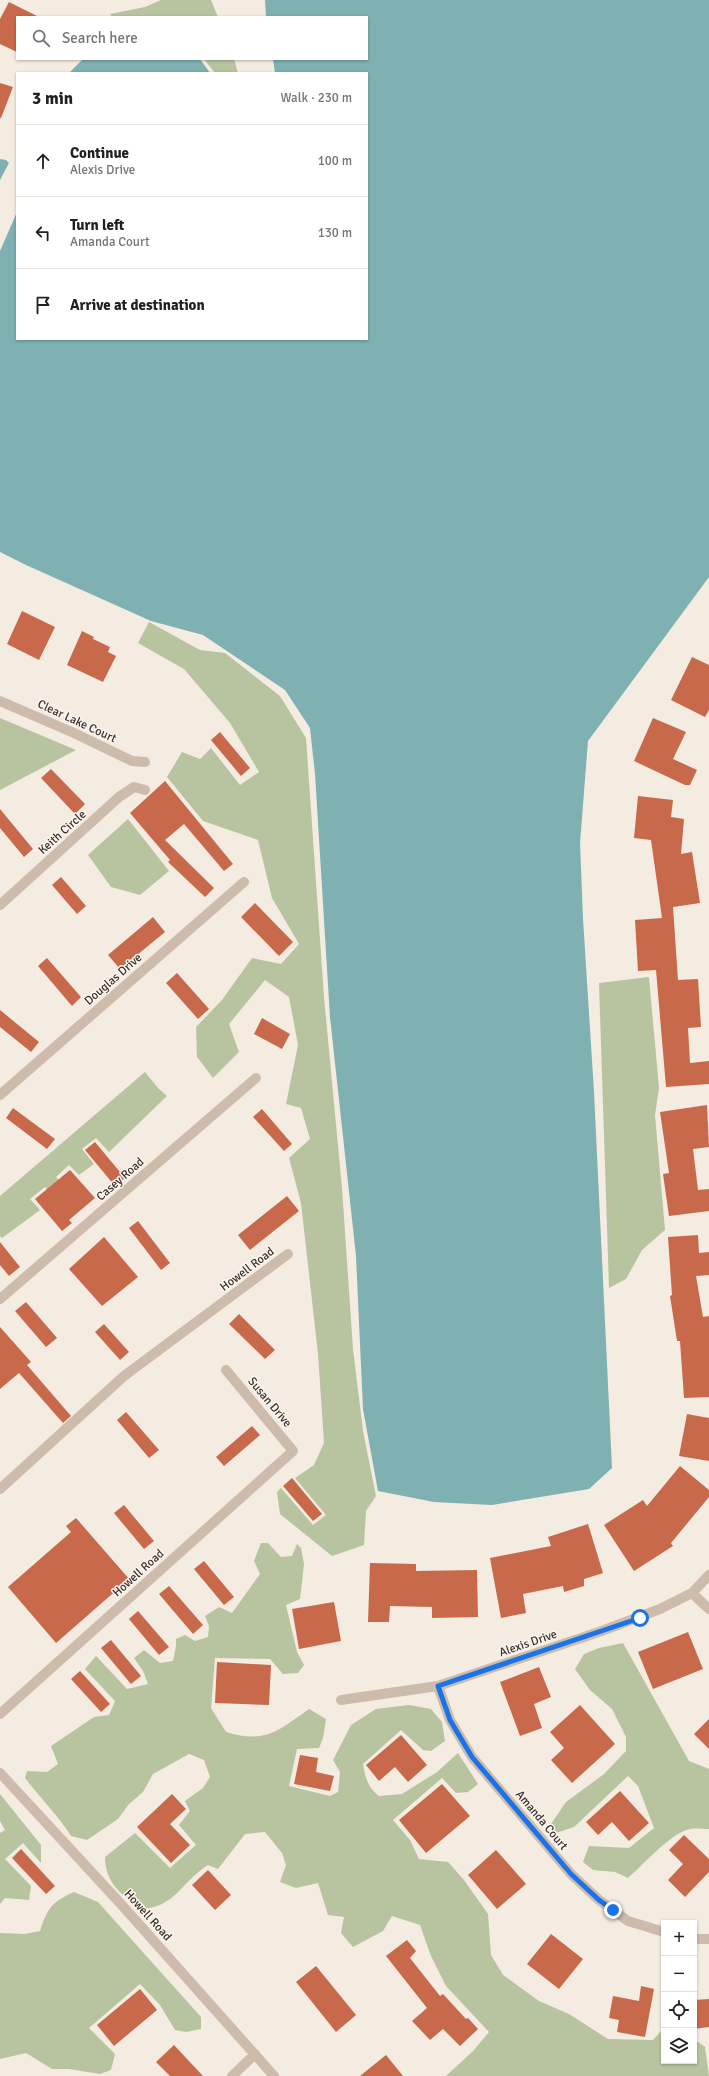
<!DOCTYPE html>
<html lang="en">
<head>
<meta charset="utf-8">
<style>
  :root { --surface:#fff; --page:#f6f6f6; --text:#202124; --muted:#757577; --line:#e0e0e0 }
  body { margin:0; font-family:Signika,sans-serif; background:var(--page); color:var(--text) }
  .controls { position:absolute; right:12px; bottom:12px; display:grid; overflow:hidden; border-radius:0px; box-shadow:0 1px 3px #0004 }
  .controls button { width:36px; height:36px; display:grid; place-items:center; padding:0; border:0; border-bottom:1px solid var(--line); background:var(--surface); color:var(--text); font:20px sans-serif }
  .stop { position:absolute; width:12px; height:12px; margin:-9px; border:3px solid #1a73e8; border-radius:50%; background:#fff }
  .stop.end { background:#1a73e8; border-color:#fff; box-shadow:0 1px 4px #0008 }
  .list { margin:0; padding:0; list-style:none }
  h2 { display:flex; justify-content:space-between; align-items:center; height:52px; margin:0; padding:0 16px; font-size:17px }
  h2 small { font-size:13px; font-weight:400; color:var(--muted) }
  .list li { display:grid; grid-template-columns:26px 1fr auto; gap:12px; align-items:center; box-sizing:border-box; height:72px; padding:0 16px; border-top:1px solid var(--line) }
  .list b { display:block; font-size:15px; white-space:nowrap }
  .list p { margin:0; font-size:13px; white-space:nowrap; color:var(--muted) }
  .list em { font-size:13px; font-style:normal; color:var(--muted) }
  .icon { flex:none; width:22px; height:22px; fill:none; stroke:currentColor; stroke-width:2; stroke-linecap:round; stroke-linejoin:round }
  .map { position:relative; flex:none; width:709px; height:2076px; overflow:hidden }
  .search { position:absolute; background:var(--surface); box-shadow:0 1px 3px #0004; left:16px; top:16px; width:352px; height:44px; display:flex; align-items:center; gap:10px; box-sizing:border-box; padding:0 14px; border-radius:0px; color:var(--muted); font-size:15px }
  .panel { position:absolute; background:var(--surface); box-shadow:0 1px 3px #0004; left:16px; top:72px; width:352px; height:268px; border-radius:0px }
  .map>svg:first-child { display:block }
</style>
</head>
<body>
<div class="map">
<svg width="709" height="2076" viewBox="0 0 709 2076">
  <rect width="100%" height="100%" fill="#f4ebe1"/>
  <path fill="#b8c4a0" d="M161,0H211L218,17H112L110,14L145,7Z
    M204,59H234L238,73H215Z
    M149,622L200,650L225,653L280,696L306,738L324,997L342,1188L353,1349L363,1431L376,1496L366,1511L364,1545L332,1556L280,1514L277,1492L281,1488L313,1525L326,1515L295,1478L314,1465L324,1443L318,1354L301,1203L289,1158L310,1139L301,1108L286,1104L298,1045L289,997L265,980L229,1024L239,1052L213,1078L197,1057L196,1027L222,1000L252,958L281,964L299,944L272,898L258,840L203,821L167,777L182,752L200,759L211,748L240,785L259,772L230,723L184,669L138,643Z
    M0,718L76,750L0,790Z
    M128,819L169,871L140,895L111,887L88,855Z
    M649,977L659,1088L655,1115L665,1230L642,1250L626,1279L609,1288L599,983Z
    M145,1072L158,1088L167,1096L109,1152L96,1138L82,1149L94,1164L79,1175L69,1165L56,1177L65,1187L54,1196L45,1187L30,1199L40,1210L2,1238L0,1236V1196Z
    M261,1543H268L281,1557L292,1556L297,1544L301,1548L304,1564L300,1599L286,1605L297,1652L304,1665L298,1673L283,1674L270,1659L215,1658L211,1708L226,1732C265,1744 278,1731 309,1709L326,1719L323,1738L319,1748L297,1749L289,1786L330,1796L338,1792L340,1772L333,1760L351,1725L376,1709L409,1705L431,1709L442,1722L445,1741L431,1751L423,1750L401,1730L363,1764C365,1777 368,1788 379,1796L402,1794L437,1772L458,1753L478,1784L468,1792L456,1793L442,1778L393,1820L410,1840L419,1859L448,1862L464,1880L488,1914L491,1955L503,1975L539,2001L569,2014L608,2039L653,2040L664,2028V2061H694V2039L705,2047L709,2076H446L473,2051L489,2032L446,1986L431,1956L420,1925L392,1916L383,1931L353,1947L341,1933L344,1917L328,1915L318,1883L296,1888L280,1882L286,1865L282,1853L265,1832L245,1834L218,1869L208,1865C181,1882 176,1907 141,1909C122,1895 105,1883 105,1857L135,1833L170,1868L196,1845L179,1825L190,1811L185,1801L203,1788L210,1777L204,1760L189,1754L153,1774L143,1792L129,1804L118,1819L87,1840L71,1836C58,1815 40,1798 25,1778L27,1771L47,1772L58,1764L51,1746L94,1717L109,1715L115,1701L85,1669L96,1656L127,1689L148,1684L143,1671L134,1658L144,1650L160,1663L173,1661L176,1646V1639L185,1635L195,1641L208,1637L209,1626L205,1616L219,1607L232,1613L260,1574L254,1561Z
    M623,1643L689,1761L709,1769V1829C703,1829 696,1828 690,1829C672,1832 643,1865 628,1878L615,1872L593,1870L583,1862L589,1846L629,1848L654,1828L638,1786L628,1776L574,1827L556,1833L551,1824L566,1802L604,1774L626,1751V1737L612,1709L590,1690L575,1669L584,1654L599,1648Z
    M0,1794L41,1845V1863L23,1843L5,1859L31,1886L29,1900L5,1898L0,1904V1833L5,1830L0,1821Z
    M74,1892L98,1902L201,2017V2029L186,2032L175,2030L160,2005L140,1984L89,2028L115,2054L111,2070L100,2074L69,2069H52L26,2053L0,2059V1933L25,1934L40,1931C48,1907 52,1902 74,1892Z"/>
  <path fill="#7fb0b2" d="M265,0H709V577L588,741L580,843L583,919L594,1092L612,1468L589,1489L492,1505L434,1502L378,1491L363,1409L356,1256L330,1017L315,774L310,728L285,690L203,635L151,621L26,565L0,552V251L17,212V339H367V73H275L273,59H367V17H266Z
    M83,59H200L210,73H69Z
    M0,159L6,160L9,163L0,180Z"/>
  <path fill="#c8694b" d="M9,2L39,17H17V52L0,44V19Z
    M0,83L13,87L1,118H0Z
    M22,611L55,627L39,660L7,644Z
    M82,631L94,637L93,639L110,647L108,652L116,656L103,682L67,665Z
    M692,657L709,665V710L705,717L671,700Z
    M653,718L686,732L673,759L697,770L690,785H685L634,761Z
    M220,732L250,768L241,776L211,740Z
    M51,769L85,804L75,814L41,778Z
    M165,781L233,864L224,871L184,824L165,840L214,888L205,897L168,862L170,860L130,813Z
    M638,796L673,800L671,817L684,819L681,854L692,852L700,903L673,907L678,980L698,979L701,1027L688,1028L690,1063L709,1061V1084L666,1087L656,970L638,971L635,920L662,918L651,840L634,838Z
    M0,809L33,849L24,857L0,828Z
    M61,877L86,906L77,914L52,885Z
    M255,903L293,942L279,956L241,917Z
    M153,917L165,932L120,969L108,955Z
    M47,958L81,997L72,1006L38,966Z
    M177,973L209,1009L198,1019L166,983Z
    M0,1010L39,1042L31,1052L0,1027Z
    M262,1018L290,1034L282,1049L254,1034Z
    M707,1105L709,1147L693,1149L698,1190L709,1189V1211L669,1216L663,1174L669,1173L660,1112Z
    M13,1108L55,1139L47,1149L6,1118Z
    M262,1109L292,1144L284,1151L253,1117Z
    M95,1142L125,1178L115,1186L85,1150Z
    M70,1170L95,1198L69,1220L72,1223L62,1231L35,1199Z
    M287,1196L299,1211L250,1250L238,1235Z
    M138,1221L170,1263L161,1270L129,1228Z
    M698,1235L699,1253L709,1252V1275L696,1276L703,1317L709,1316V1397L684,1398L680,1341H677L670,1296L672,1295L668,1237Z
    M104,1237L138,1277L102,1306L69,1269Z
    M0,1242L20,1267L9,1276L0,1265Z
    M26,1302L57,1338L46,1347L15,1311Z
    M239,1314L275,1350L265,1359L229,1324Z
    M104,1324L129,1352L120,1360L95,1332Z
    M0,1327L31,1362L27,1365L71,1416L63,1423L19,1373L0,1389Z
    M126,1412L159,1450L149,1458L117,1420Z
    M687,1414L709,1418V1461L679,1456Z
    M252,1426L260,1435L224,1466L216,1457Z
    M680,1466L709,1490V1497L671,1543L673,1546L634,1571L604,1525L643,1500L647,1506Z
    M292,1478L322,1514L313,1521L283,1486Z
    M124,1505L154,1541L144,1549L114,1513Z
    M76,1518L130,1580L119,1588L56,1643L8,1587L71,1532L66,1526Z
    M588,1524L603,1573L584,1579V1586L564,1592L563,1586L523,1594L526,1613L501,1618L490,1558L551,1546L548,1537Z
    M204,1561L234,1597L224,1605L194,1569Z
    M370,1563L416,1564V1571L477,1570L478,1617L432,1618V1607L390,1606L389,1622H368Z
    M169,1586L203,1625L193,1634L159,1594Z
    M334,1602L341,1641L299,1649L292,1609Z
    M138,1611L169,1647L159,1655L129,1619Z
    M688,1632L703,1669L653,1689L638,1652Z
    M111,1640L141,1676L131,1684L101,1648Z
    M217,1662L271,1665L269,1705L215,1703Z
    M539,1667L551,1697L534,1704L542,1728L520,1736L500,1682Z
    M80,1671L110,1704L101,1712L71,1679Z
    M580,1705L615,1744L572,1783L551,1760L564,1748L550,1732Z
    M709,1719V1749L694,1734Z
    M401,1735L427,1765L408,1782L395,1767L379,1781L366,1765Z
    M300,1755L318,1758L316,1772L334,1776L330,1791L294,1784Z
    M442,1784L470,1816L426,1853L399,1820Z
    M620,1791L649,1823L629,1841L612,1822L598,1835L586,1822Z
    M172,1794L186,1809L170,1824L190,1845L171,1863L137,1827Z
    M684,1835L709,1859V1872L685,1897L668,1880L683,1864L669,1850Z
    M21,1849L55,1886L46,1894L12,1858Z
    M496,1850L526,1884L497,1909L468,1875Z
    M208,1870L231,1895L215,1910L192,1885Z
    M551,1934L583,1959L559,1989L527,1964Z
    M407,1940L416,1951L410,1958L440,1996L443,1994L466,2019L468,2018L478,2029L460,2046L443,2029L430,2040L412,2021L427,2008L386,1956Z
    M316,1966L356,2015L336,2032L296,1982Z
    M641,1986L654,1989L645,2037L617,2032L619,2020L609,2018L613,1996L639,2001Z
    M140,1989L157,2010L114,2046L97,2025Z
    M709,1999V2027L694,2029V2000Z
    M174,2045L203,2076H170L156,2062Z
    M386,2055L403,2076H360Z"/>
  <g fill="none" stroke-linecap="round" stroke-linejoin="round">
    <path stroke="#cdbbac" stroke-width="10" d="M0,701L74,733L132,761L145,762
      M0,905L119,797L134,787L145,790
      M0,1095L244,882
      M0,1299L256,1078
      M0,1489L124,1376L288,1254
      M692,1593L709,1609
      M438,1686L450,1720L472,1757L571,1874L599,1900L628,1921L664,1932
      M341,1700L438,1686L599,1632L660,1609L692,1593L709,1575
      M0,1714L293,1451L226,1370
      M0,1773L120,1903L274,2076
      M694,1939H709
      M232,2076L255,2054"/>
  </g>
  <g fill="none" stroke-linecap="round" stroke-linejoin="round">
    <path stroke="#1a73e8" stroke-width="5" d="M613,1910L599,1900L571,1874L472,1757L450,1720L438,1686L640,1618"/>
  </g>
  <g text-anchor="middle" stroke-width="3" stroke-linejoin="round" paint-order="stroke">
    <g font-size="12" fill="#3b302b" stroke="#fbf5ee">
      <text transform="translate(77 721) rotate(25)" y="4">Clear Lake Court</text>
      <text transform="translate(62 832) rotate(-42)" y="4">Keith Circle</text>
      <text transform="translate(113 979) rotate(-41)" y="4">Douglas Drive</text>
      <text transform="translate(120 1179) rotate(-41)" y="4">Casey Road</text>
      <text transform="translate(247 1269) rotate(-37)" y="4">Howell Road</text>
      <text transform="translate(270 1402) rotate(50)" y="4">Susan Drive</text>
      <text transform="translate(138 1573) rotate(-42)" y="4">Howell Road</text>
      <text transform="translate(528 1643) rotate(-19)" y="4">Alexis Drive</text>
      <text transform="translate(542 1820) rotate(50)" y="4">Amanda Court</text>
      <text transform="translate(148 1915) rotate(48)" y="4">Howell Road</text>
    </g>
  </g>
</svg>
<div class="controls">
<button>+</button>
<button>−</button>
<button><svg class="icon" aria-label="locate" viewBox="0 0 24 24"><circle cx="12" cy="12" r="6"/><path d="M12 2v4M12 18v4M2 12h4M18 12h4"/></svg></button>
<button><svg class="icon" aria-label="layers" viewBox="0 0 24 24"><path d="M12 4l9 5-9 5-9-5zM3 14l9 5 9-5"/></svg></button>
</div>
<div class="stop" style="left:640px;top:1618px"></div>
<div class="stop end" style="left:613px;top:1910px"></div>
<div class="search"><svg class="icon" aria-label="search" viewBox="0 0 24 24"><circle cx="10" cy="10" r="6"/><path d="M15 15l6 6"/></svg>Search here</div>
<section class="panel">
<h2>3 min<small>Walk · 230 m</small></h2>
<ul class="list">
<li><svg class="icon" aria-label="ahead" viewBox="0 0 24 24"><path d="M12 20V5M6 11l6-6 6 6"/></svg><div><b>Continue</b><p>Alexis Drive</p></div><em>100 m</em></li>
<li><svg class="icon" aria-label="left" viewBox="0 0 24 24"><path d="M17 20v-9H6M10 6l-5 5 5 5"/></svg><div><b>Turn left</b><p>Amanda Court</p></div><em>130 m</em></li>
<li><svg class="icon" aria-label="arrive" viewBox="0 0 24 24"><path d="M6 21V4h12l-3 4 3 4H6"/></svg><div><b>Arrive at destination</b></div></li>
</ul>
</section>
</div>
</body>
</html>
